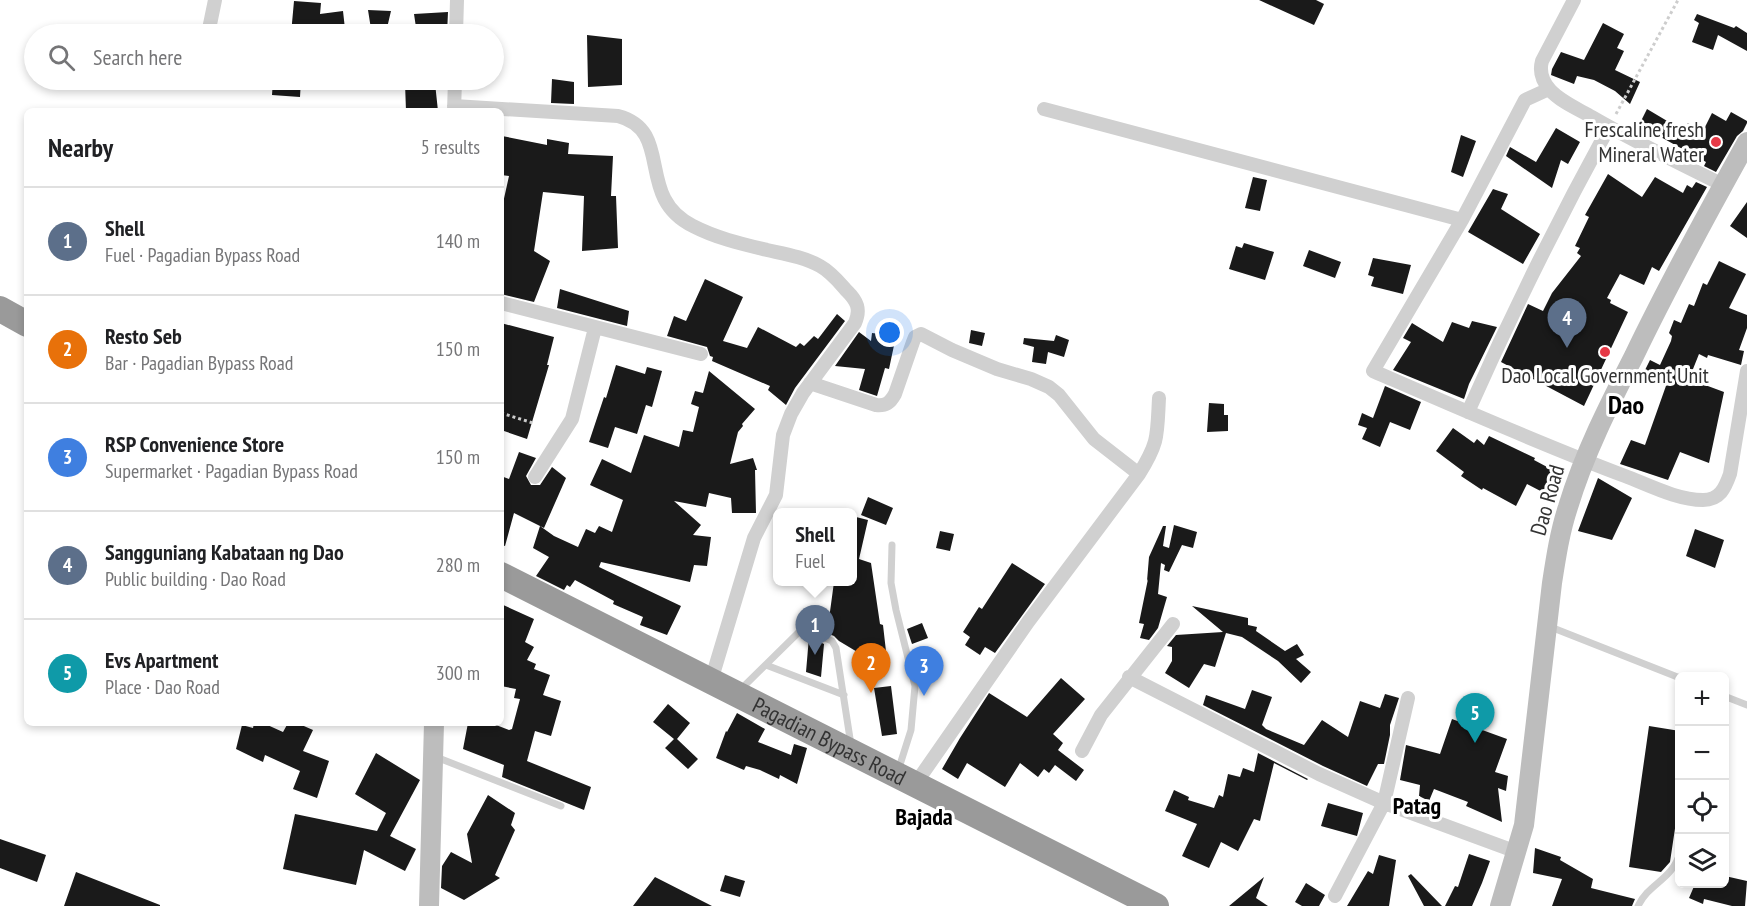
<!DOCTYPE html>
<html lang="en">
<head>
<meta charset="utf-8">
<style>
  :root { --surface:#fff; --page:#f6f6f6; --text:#202124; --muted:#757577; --line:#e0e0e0; --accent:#e63946 }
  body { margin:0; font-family:"PT Sans Narrow",sans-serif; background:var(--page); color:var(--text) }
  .controls { position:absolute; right:18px; bottom:18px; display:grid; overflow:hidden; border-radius:9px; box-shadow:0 3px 9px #0003 }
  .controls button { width:54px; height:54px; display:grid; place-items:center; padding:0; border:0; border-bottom:2px solid var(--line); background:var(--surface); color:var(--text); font:30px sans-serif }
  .you { position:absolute; left:890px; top:333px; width:21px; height:21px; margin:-15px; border:4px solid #fff; border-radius:50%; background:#1a73e8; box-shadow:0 0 0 9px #1a73e833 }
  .badge { display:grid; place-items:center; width:39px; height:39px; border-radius:50%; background:var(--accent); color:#fff; font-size:20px; font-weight:700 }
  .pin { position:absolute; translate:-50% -50px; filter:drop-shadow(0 2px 3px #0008) }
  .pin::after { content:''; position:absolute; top:32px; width:21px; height:18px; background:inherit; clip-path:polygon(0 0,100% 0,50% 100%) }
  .popup { position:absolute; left:773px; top:508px; width:84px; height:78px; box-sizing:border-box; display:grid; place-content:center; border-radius:9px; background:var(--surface); filter:drop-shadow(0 2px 4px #0005); font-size:20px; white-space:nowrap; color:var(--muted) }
  .popup b { font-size:22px; color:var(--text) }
  .popup::after { content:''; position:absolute; left:50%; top:100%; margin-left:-12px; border:12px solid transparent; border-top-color:var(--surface) }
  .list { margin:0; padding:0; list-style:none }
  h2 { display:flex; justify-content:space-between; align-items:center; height:78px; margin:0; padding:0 24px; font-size:26px }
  h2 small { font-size:20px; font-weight:400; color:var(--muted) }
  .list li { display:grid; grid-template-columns:39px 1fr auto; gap:18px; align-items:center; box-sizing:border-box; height:108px; padding:0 24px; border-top:2px solid var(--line) }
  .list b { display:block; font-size:22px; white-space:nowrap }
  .list p { margin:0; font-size:20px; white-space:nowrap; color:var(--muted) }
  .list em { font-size:20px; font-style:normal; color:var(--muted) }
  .icon { flex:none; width:33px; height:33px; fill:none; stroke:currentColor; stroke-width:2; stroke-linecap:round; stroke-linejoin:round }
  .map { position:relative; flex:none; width:1747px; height:906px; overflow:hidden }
  .search { position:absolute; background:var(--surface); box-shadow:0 3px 9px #0003; left:24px; top:24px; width:480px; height:66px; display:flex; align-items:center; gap:15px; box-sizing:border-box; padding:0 21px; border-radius:33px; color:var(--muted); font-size:22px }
  .panel { position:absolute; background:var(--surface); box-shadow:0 3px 9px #0003; left:24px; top:108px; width:480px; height:618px; border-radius:9px }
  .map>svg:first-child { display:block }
</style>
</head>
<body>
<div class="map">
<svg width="1747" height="906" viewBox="0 0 1747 906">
  <rect width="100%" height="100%" fill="#fff"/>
  <path fill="#1a1a1a" d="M1259,0H1316L1324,4L1314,25Z
    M294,1L321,3L320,14L343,11L345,29L308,34H291Z
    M368,10L391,11L387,28L371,29Z
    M448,12L447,34H417L414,14Z
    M1697,14L1734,28L1736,26L1747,33V51L1718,35L1713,50L1692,42L1699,23L1694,20Z
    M1603,23L1624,34L1617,48L1624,51L1615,70L1640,82L1630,104L1615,91L1594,80L1577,76L1574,84L1551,75L1552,69L1561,52L1584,60Z
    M587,35L622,39V85L588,87Z
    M552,79L574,82V104L551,103Z
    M273,80H301L300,97L272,95Z
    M405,83H435L438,111H406Z
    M1647,109L1684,131L1688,123L1703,131L1712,113L1726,121L1731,112L1747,121V123L1743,131L1737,136L1716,172L1704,166L1706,162L1639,125Z
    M1556,128L1580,142L1568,164L1561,160L1552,188L1506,156L1510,147L1536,162Z
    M1461,135L1476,141L1463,177L1451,172Z
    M502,136L547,145V139L569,143L568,154L613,156L611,196H616L618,248L582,251L584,196L543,192L534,251L550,261L534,302L501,294V212L509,176L501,175Z
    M1608,174L1642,197L1655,177L1683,193L1687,185L1692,188L1696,182L1707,187L1659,271L1652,267L1644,285L1620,274L1607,298L1611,300L1610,303L1628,312L1584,406L1501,362L1528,304L1543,311L1552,293L1581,256L1577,253L1580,248L1575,246L1589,217L1585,215Z
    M1253,177L1267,180L1260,211L1245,208Z
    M1493,189L1508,194L1501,209L1540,234L1523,264L1468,232Z
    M1747,202V238L1730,226Z
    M1244,243L1274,252L1265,280L1229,269L1236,246L1242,248Z
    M1309,250L1341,262L1335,278L1303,266Z
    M1373,258L1411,265L1403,294L1371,286L1374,277L1368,275Z
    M1719,261L1746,274L1729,308L1747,315V328L1739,350L1744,351L1741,365L1708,355L1707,358L1699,354L1689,379L1724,392L1709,463L1680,452L1668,480L1620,464L1631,440L1645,445L1667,383L1644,372L1650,360L1660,365L1671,341L1672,336L1669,333L1674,320L1681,323L1689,304L1694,306L1703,283L1707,285Z
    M705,279L743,297L723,341L747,348L758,327L796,347L800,343L804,346L814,336L818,339L837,314L845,321L795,388L786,405L768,390L770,386L712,361L713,357L710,356L707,347L667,336L674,316L686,321Z
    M560,289L629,311L627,326L557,308Z
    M1472,321L1497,327L1469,384L1464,399L1393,370L1411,342L1403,338L1412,323L1443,342L1452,322L1469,328Z
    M501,323L554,337L547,365H549L527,439L501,430Z
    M971,330L985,333L982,346L969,343Z
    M859,332L871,341L872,333L896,336L889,369L885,368L877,396L859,390L865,369L835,366Z
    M1056,335L1069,340L1064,357L1048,352L1046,364L1032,362L1034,347L1023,344L1024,338L1054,341Z
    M616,365L645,374L647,367L662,371L652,407L646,405L637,434L615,427L608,448L589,442L604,397L606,398Z
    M709,371L755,409L742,424L743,426L738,432L730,464L753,458L757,470H755L756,513H732L731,498L709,493L706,507L674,501L701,525L693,535L711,537L707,566L694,565L690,582L601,562L599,567L681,606L667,635L640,625L643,617L613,604L614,601L575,580L570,587L567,585L564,590L536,576L549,557L533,548L540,526L554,536L578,547L586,529L595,533L599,526L612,532L623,500L590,485L602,459L631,473L644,435L679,447L683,430L693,432L699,407L691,404L695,391L703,393Z
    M1385,386L1421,402L1410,430L1390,422L1380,447L1362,439L1367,428L1358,425L1362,413L1373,418Z
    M1209,403L1224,404V415H1228V431L1207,432Z
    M1453,428L1474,443L1477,439L1484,445L1489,436L1535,458L1534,460L1564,476L1552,497L1527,484L1516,506L1483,488L1482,490L1461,476L1464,472L1436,451Z
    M519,452L536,458L526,476L531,485H540L552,467L566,478L544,528L514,513L505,546L501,545V476L509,479Z
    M1598,478L1632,498L1612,540L1578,531Z
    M868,497L893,508L886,525L861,515Z
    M852,516L868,520L859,559L871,563L880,624L883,625L887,660L880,661V669L873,679L861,676L855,670L854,663L859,653L839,641L834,636L820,630L823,616L829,619L834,582H852Z
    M1174,525L1197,532L1193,548L1182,545L1169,572L1164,570L1165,565L1161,563L1158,594L1167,597L1158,628L1149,640L1140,638L1144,624L1139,623L1148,579L1147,581L1149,557L1163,526H1166L1163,546L1169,548Z
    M1695,529L1724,540L1715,568L1686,556Z
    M940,531L954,534L950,551L936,548Z
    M1012,563L1045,584L995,653L985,647L980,655L965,645L970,637L963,632L979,607L982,609Z
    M501,604L534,619L525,642L534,647L527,660L536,664L534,669L550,675L543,695L561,701L551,736L535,731L527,761L591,787L584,810L502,777L504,765L463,749L468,723H491L509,730L512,729L520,699L514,698L516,689L501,686Z
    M1192,606L1248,618V625L1257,627L1256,631L1285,651L1297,644L1304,655L1296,659L1311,672L1301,683L1278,661L1242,637L1226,633L1215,667L1204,664L1189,688L1165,673L1172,661V647L1167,646L1176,635L1223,632Z
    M922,623L928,638L912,644L907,629Z
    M809,637L824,644L821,677L806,672Z
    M1061,678L1085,699L1053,734L1063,743L1058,750L1084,770L1076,781L1055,765L1049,773L1044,769L1038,777L1020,763L1005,787L967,763L958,779L942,769L960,738L989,693L1027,717Z
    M891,686L897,734L882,736L874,688Z
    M1252,690L1272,697L1262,725L1266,729L1304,745L1322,720L1348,737L1360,701L1380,708L1385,694L1399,698L1390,725V735L1384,764H1378L1367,786L1323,766L1203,705L1206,695L1245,709Z
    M668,704L690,723L677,739L698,759L688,769L665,748L674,739L653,722Z
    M737,713L765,729L758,742L791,755L794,744L807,748L797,784L780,775L779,779L760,770L746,766L744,770L716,758L726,731L727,732Z
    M1452,719L1507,739L1495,772L1508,776L1506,791L1498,788L1502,822L1466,806L1468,802L1434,789L1429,801L1419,796L1420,785L1400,780L1406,745L1440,754Z
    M254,723H263L283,732L288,723H297L313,730L303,751L329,761L317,798L293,789L300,771L265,755L263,762L236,749L242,725L253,728Z
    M1649,726L1680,731V795L1670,862L1661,872L1629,867Z
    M376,753L420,780L390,836L416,849L405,871L364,850L356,885L283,869L295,814L377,831L386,813L355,794Z
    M1258,753L1308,779L1307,780L1274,763L1260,821L1254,819L1238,851L1221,842L1209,868L1182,856L1197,824L1165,811L1174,790L1189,797L1188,800L1214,808L1219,795L1223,797L1228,774L1240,777L1243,768L1254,772Z
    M488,795L515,813L511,825L515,830L495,875L500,878L464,900L441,888L442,866L451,852L472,863L467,834Z
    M1328,803L1363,813L1357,836L1321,826Z
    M0,839L46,855L37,882L0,868Z
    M1535,848L1561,857L1560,860L1593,879L1591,888L1635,899L1632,906H1552L1562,879L1533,873Z
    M1469,854L1490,861L1482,883L1472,906H1445L1455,886L1458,887Z
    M1379,855L1396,860L1389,906H1347L1368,871L1373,874Z
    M76,872L160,905V906H64Z
    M1411,874L1442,906H1424L1408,876Z
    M725,875L745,881L740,897L720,891Z
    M1725,876L1747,881L1745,906H1732L1704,899L1703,904L1689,898L1695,884H1725Z
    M655,877L712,906H633Z
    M1264,877L1256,898L1268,906H1229Z
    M1306,883L1325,895L1319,906H1302L1295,902Z"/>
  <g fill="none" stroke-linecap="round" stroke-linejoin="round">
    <path stroke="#cdcdcd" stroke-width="3" stroke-dasharray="3 3" stroke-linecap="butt" d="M1616,114L1678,0
      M501,413L533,423"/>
    <path stroke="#d0d0d0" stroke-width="7" d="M892,545L891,583L896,610L915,686L911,730L898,771
      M1548,626L1680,678
      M766,665L844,695
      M740,690L801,630L804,629L832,641L836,648L851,745
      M1724,696L1747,705
      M436,757L561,806
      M1638,906C1649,883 1672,880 1680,853"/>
    <path stroke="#d0d0d0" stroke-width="14" d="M1574,0L1542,61C1539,72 1542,81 1550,90C1561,102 1578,109 1592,117C1635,142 1679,163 1723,185
      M208,34L215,0
      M456,34L457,0
      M1549,89L1525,100L1462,220L1373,371C1456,407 1540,444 1625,476C1649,485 1677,500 1703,500C1720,500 1725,488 1730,474L1747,371
      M454,106L618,116C675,131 634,197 693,226C716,238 742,244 767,250C785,254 804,257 820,266C831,272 839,282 847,291C857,301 861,309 855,323L803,393L791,414L783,435L776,495L754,538L711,681
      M1044,109L1462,220
      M454,111L455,80
      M501,303L701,354
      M810,383L876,405C886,406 890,403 895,394L913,342L915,337L921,334L952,350L997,369L1031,379L1049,387L1059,395L1094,439L1139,474
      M1468,412C1511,315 1558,220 1609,127
      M535,477L572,419L595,328
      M1129,677L1319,774L1384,803L1517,852
      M1082,751L1101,715L1173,624
      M916,783L1028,622L1139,474C1159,442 1157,436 1159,398
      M1335,896L1384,803L1408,698"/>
    <path stroke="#bdbdbd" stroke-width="20" d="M429,906L434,723
      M1500,906L1524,825L1552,583C1556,557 1560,531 1568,507C1584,454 1609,405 1634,356C1669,283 1708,212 1747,142"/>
    <g stroke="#9a9a9a" stroke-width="26">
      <path d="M0,309L27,324"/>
      <path id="s1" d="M501,575L1156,906"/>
    </g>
  </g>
  <g fill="#e63946" stroke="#fff" stroke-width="2">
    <circle cx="1716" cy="142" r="6"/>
    <circle cx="1605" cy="352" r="6"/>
  </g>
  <g text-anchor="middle" stroke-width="6" stroke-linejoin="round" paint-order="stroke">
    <g font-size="22" fill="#333" stroke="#fff" text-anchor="end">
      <text x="1704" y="137">Frescaline fresh<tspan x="1704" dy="25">Mineral Water</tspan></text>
      <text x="1605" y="383" text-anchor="middle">Dao Local Government Unit</text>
    </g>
    <g font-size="22" fill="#333" stroke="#fff">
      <text transform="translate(1547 500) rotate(-74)" y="8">Dao Road</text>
      <text dy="8" stroke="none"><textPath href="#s1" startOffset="368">Pagadian Bypass Road</textPath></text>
    </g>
    <g font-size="24" font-weight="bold" fill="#000" stroke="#fff">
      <text x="1417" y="814">Patag</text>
      <text x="924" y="825">Bajada</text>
    </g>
    <g font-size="26" font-weight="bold" fill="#000" stroke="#fff">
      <text x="1626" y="414">Dao</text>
    </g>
  </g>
</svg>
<div class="controls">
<button>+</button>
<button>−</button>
<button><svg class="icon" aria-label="locate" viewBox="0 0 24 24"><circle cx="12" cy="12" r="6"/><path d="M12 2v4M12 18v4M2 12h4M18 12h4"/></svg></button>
<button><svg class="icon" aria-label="layers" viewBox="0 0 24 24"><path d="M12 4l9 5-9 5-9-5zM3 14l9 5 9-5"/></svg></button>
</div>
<div class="you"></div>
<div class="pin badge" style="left:815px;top:655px;background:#5c6f8a">1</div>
<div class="popup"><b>Shell</b>Fuel</div>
<div class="pin badge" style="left:871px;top:693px;background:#e8710a">2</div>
<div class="pin badge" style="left:924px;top:696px;background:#3f7fe0">3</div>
<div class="pin badge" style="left:1567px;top:348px;background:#5c6f8a">4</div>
<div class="pin badge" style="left:1475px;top:743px;background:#0f9aa8">5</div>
<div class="search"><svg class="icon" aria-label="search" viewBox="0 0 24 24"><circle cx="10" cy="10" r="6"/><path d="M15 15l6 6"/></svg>Search here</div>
<section class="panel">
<h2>Nearby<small>5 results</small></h2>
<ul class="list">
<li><span class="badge" style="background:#5c6f8a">1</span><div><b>Shell</b><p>Fuel · Pagadian Bypass Road</p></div><em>140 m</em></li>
<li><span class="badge" style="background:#e8710a">2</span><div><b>Resto Seb</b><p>Bar · Pagadian Bypass Road</p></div><em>150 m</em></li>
<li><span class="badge" style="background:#3f7fe0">3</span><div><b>RSP Convenience Store</b><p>Supermarket · Pagadian Bypass Road</p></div><em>150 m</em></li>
<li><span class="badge" style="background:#5c6f8a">4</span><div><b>Sangguniang Kabataan ng Dao</b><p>Public building · Dao Road</p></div><em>280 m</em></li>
<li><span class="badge" style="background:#0f9aa8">5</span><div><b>Evs Apartment</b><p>Place · Dao Road</p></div><em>300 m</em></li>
</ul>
</section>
</div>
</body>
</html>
